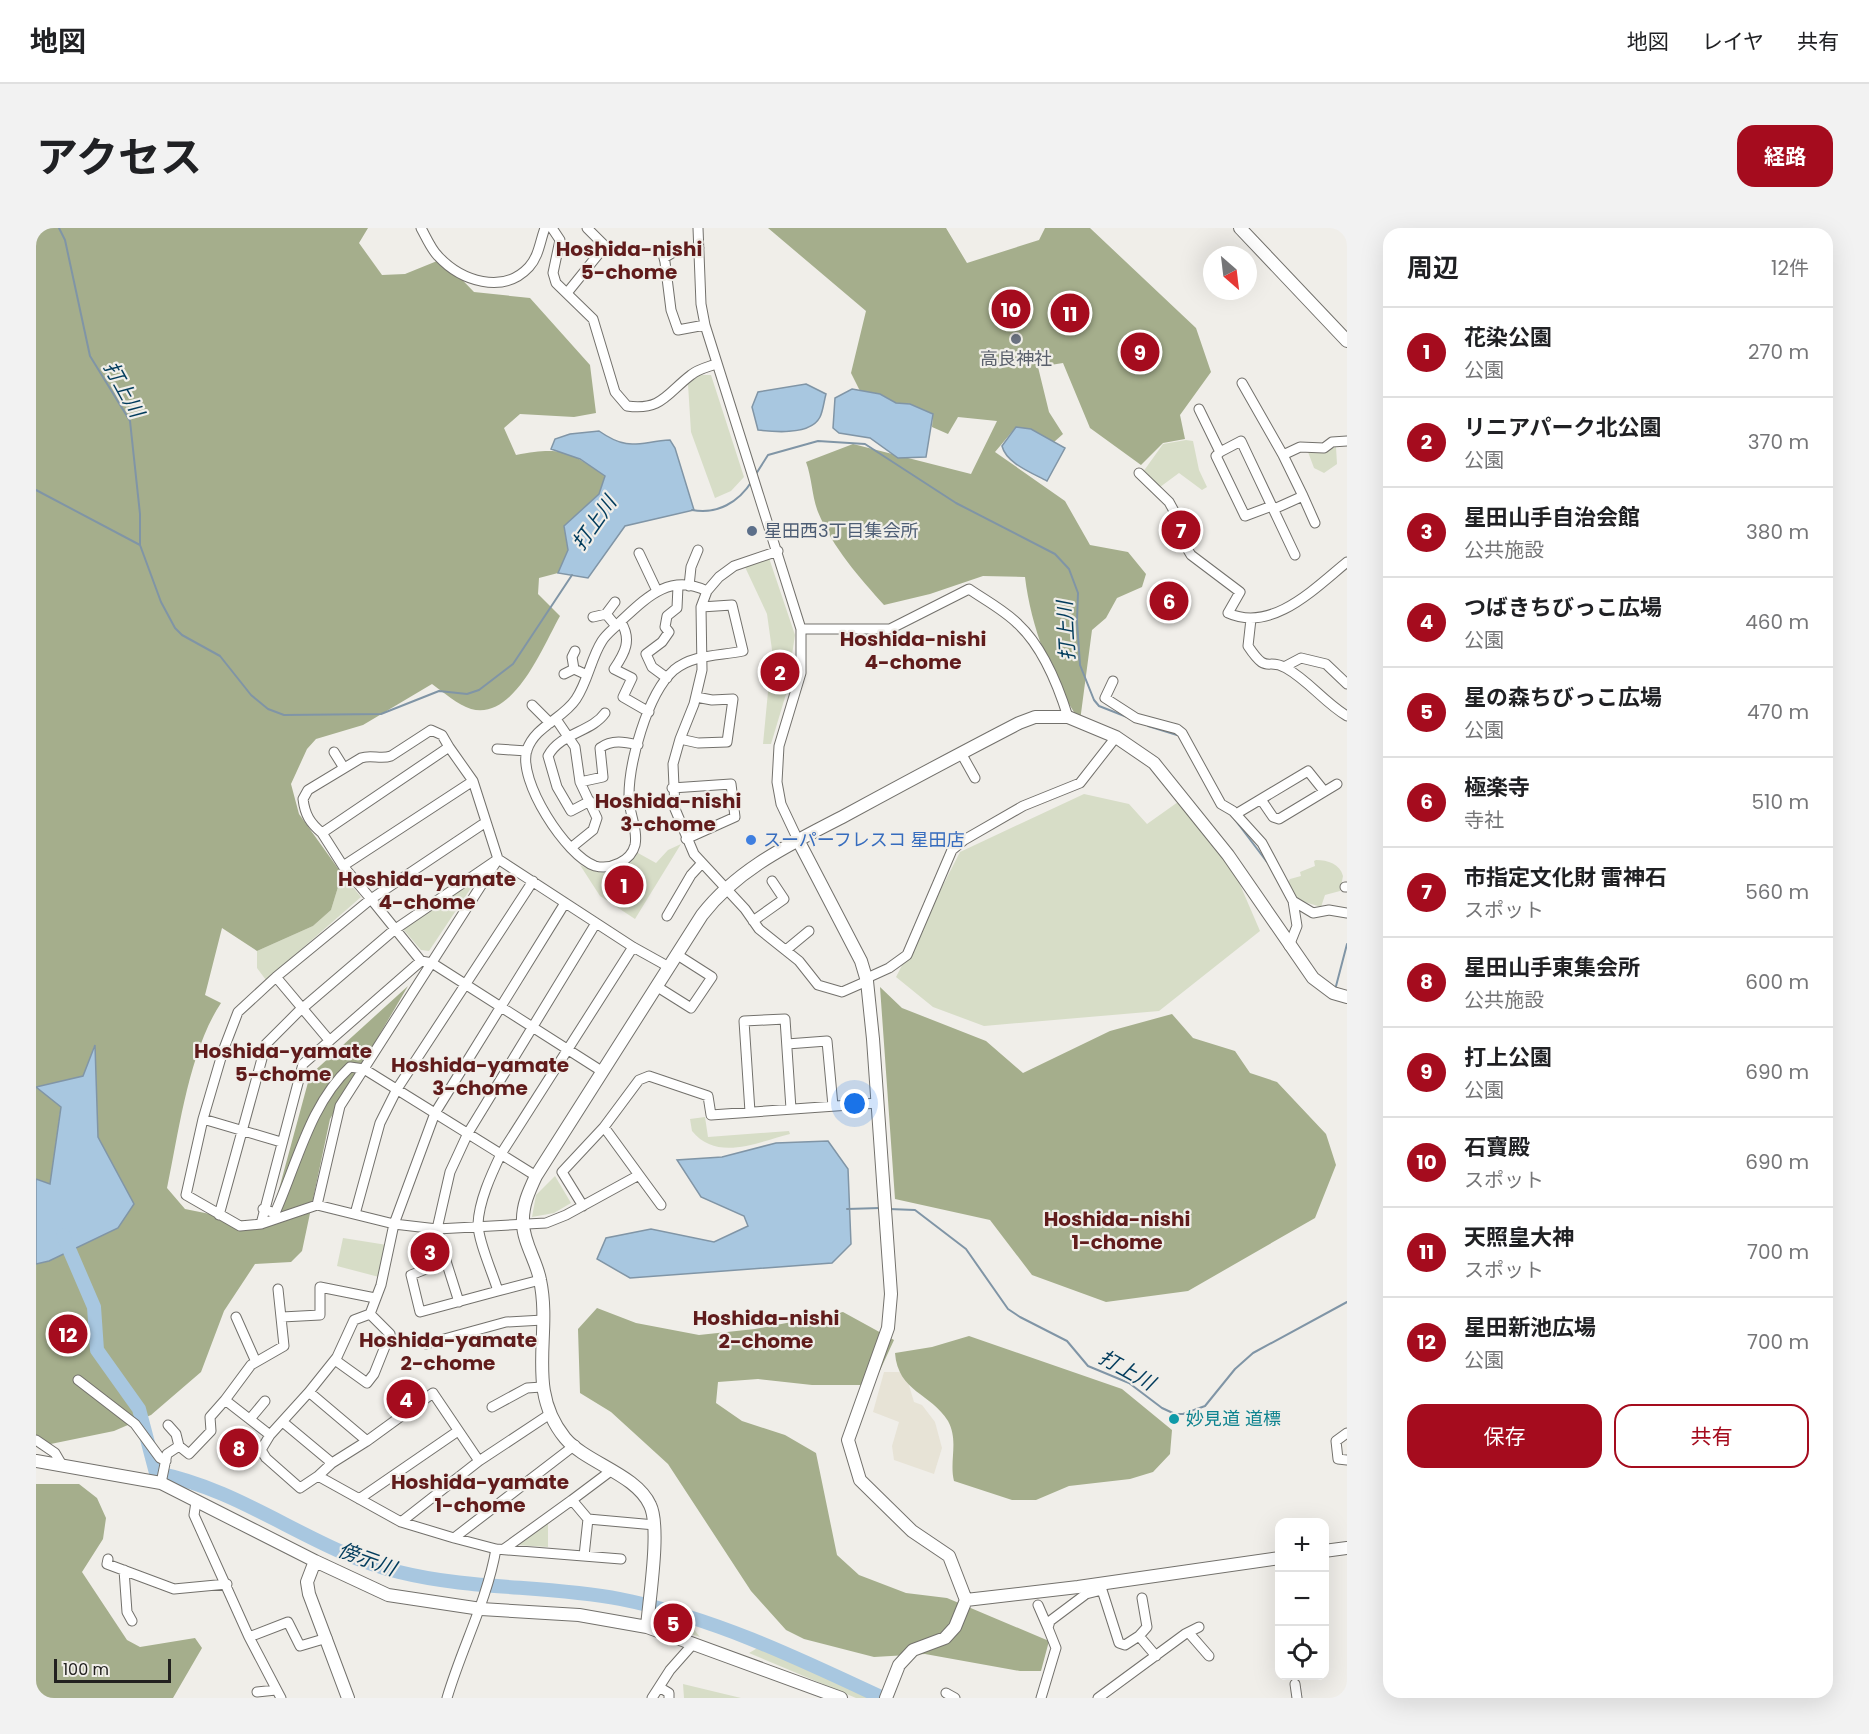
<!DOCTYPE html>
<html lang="ja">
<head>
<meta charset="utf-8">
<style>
  :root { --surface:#fff; --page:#f2f2f2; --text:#202124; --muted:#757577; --line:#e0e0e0; --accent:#a50c1e }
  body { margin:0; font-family:Poppins,"Noto Sans JP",sans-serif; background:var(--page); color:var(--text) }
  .controls { position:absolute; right:18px; bottom:18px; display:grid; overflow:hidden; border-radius:12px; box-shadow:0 6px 24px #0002 }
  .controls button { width:54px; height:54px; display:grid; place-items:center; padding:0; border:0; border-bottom:2px solid var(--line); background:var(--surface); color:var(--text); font:30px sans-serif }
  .compass { position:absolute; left:1167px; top:18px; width:54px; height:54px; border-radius:50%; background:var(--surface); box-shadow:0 6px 24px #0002; rotate:152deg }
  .scale { position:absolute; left:18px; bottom:15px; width:117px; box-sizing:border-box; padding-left:6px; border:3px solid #22211f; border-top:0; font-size:16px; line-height:21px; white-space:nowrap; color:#22211f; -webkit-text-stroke:4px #f0eee9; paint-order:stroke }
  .you { position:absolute; left:819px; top:876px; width:21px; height:21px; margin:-15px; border:4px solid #fff; border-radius:50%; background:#1a73e8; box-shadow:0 0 0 9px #1a73e833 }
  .badge { display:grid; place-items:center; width:39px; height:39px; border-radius:50%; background:var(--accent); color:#fff; font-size:20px; font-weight:700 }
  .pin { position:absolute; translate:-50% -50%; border:3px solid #fff; box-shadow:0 2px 6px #0006 }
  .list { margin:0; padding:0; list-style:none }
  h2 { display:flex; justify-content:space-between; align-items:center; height:78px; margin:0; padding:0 24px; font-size:26px }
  h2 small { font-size:20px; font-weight:400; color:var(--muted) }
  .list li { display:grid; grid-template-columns:39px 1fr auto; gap:18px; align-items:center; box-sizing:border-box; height:90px; padding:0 24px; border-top:2px solid var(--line) }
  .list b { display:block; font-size:22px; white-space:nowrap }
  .list p { margin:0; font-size:20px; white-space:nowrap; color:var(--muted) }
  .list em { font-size:20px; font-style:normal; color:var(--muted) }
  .actions { display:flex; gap:12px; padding:18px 24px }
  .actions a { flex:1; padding:14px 0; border:2px solid var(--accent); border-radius:18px; text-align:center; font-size:21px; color:var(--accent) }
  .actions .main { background:var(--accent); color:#fff }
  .icon { flex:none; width:33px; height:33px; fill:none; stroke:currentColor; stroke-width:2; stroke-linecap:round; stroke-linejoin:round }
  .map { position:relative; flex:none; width:1311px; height:1470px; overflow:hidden; border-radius:18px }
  header { display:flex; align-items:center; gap:36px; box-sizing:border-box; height:84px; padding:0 30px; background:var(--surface); border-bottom:2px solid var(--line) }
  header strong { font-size:28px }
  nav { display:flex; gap:33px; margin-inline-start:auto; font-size:21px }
  .intro { display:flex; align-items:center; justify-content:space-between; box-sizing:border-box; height:144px; padding:0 36px }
  h1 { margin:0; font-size:42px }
  .button { padding:15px 27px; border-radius:18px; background:var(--accent); color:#fff; font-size:21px; font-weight:700 }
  main { display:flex; gap:36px; padding:0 36px }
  aside { flex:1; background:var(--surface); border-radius:18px; box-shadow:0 6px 24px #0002 }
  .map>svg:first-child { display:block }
</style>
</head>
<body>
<header>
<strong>地図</strong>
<nav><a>地図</a><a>レイヤ</a><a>共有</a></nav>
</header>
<div class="intro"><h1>アクセス</h1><a class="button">経路</a></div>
<main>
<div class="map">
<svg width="1311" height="1470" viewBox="0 0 1311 1470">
  <rect width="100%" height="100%" fill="#f0eee9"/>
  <path fill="#e7e3d6" d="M848,1144H869L878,1174L886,1177L899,1194L906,1220L898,1246L858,1232L856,1218L863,1194L837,1184Z"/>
  <path fill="#d7ddc7" d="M664,147H675L708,249L695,263L679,270L655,204L652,156Z
    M1150,212L1157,213L1163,242L1171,259L1166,262L1143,245L1124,259L1107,244L1127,216Z
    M1300,219L1301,236L1288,245L1278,240L1272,224Z
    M733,330L759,407L750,466L735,516H727L736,422L731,386L709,339Z
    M1048,566L1093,576L1111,596L1142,574L1199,645L1224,703L1123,783L948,798L897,779L860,749L924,624Z
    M645,616L599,691L564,668L544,637C570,649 585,650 602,625L620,635L632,622Z
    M1280,632C1292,632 1304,636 1307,648L1304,663L1289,667L1285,679L1262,672L1251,655L1254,651L1265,648L1264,644L1279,638L1278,633Z
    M306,646L325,669L230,752L221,740V723L277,698L295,682Z
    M441,651L393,723L385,722L367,701Z
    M669,889L672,909L753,903L754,906C722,914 681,934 656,903L654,891Z
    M519,948L535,975L518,985L496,989L500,967Z
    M307,1010L351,1017L343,1049L301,1038Z
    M512,1295V1319L480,1317Z
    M622,1383L648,1389L664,1409L624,1396Z
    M725,1418L838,1470H820L713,1425Z
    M647,1456L705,1470H648Z"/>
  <path fill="#a5ae8c" d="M0,0H332L323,15L346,47L369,46L406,31L438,64L494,70L554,137L560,185L538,189L484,186L468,200L480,227C524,219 532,222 569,248L563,266L528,298L532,322L522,345L503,350L502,366L524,388C507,418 478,493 435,481C422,477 407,464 396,456L327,497L280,511L271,521L255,556L263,586L306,646L295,682L277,698L221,723L186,700L169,767L185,775C153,823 143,903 131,960L149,981L233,998L274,847L372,758L294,891L266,1023L255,1034L219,1036L188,1083L165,1144L115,1187L78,1203L0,1219V1036L13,1033L98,976L62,909L58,819L47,848L25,878L14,957L0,951Z
    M732,0H910L931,35L1003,12L1009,0H1054L1160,100L1175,144L1144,187L1149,211L1127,215L1105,237L1054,200L1027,135L1002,139L1013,184L1027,206L1018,214L980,199L959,224L1029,273L1054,317L1092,324L1110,346L1106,359L1081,370L1070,390L1056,402L1044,493C1015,451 995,399 989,349L947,348L894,366L848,377C823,349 797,320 782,284C776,269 776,250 770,234L817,216L935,246L961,193L922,189L912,206L896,199L897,186L874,176L860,175L844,166L824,163L815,145L830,83Z
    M844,759L866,780L950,813L987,845L1074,803L1136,786L1157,810L1199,823L1214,845L1241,854L1290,906L1300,937L1279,990L1152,1063L1070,1074L996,1047L954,992L859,971Z
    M561,1080L600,1095L663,1107L719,1101L807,1084L858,1112L840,1151L828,1157H776L722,1151L682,1154L680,1175L706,1193L749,1207L780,1225L801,1327L823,1347L870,1365L911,1370L1013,1413L1005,1443H984L889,1426L838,1429L768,1411L750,1402L715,1363L632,1236L575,1184L544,1165L542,1101Z
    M933,1108L1086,1161L1136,1202L1134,1226L1117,1244L1094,1251L1033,1258L1000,1272H976L918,1253C913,1233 923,1213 912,1193C895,1165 862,1164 859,1125L896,1119Z
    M0,1256H43L61,1270L70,1290L67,1311L46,1344L91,1412L104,1419L159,1410L166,1420L137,1470H0Z"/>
  <path fill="#a8c7e0" stroke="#8095a6" stroke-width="1.5" d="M770,156L790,166C788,173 787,183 784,189C775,207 738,204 722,202L716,179L722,164Z
    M816,161L844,166L860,175L874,176L897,186L890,229L862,230L834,210L803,205L797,200L799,170Z
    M980,199L995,201L1029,220L1011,253C996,245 970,235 966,218Z
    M563,203C593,224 602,214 634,212L639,220L658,282L589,298L552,350L522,345L532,322L528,298L563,266L569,248L544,231L515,221L519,211L534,206Z
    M59,817L62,909L98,976L82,1000L13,1033L0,1036V951L14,956L25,879L0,859L47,848Z
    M792,913L812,941L815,1016L796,1035L594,1050L561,1031L570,1010L615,1001L678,1014L712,998L708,988L665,969L641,932L686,929L740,915Z"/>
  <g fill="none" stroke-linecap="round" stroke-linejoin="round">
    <path stroke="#8095a6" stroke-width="2" d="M23,0L29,12L54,128L94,193L104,286V317L125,374L139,400L146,407L184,428L215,467L232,481L248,487L345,486L403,463L431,466L443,462L477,436L536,347
      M720,246L732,227L782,213L829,216L920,275L1019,326L1033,341L1042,365L1041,393L1044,437L1058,472L1063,478L1091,489
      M0,262L104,317
      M656,282C681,287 703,274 716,253
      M1112,498L1141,507
      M1197,589L1231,634
      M1299,762L1311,716
      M811,981L844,980
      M853,981L879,982L930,1021L972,1081L984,1089L1031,1113L1052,1138L1093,1155L1126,1180L1139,1186H1147L1169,1178L1199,1141L1217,1125L1311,1074"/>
    <path stroke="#a8c7e0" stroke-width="14" d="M27,1007L58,1079L61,1122L103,1181L120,1245C209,1262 277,1323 363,1344C435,1362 511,1357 584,1371C676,1389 762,1430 847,1470"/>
    <defs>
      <path id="minor" d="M385,0C390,9 395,21 402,28C425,53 467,67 493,39C503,28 504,13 509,0
        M516,0L524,12L517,45L520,55L557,91L579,164L591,178C626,183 631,165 655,147C662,141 672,139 680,136
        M662,0L665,76L669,97L765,401V445L743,518L741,554L745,576L762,612
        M663,20L641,22L628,30L629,34L635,82L642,102L669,97
        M531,65L569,18L551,0
        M1206,155L1247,227
        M1163,181L1184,224L1180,228L1209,288L1236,278
        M1184,224L1205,213L1259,327
        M1103,245L1133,274L1144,294L1149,317L1155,327L1204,364L1192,385C1236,405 1279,360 1311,334
        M1267,268L1279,295
        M1238,281L1267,268L1247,227L1264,219L1288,220L1296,214L1311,213
        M742,323L698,338L683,349L671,363L665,379L666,442L658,476L644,511L637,536L639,581L658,626L709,681L723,701L763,733L782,757L806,764L831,753
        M603,325L621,363
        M653,358L655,339L662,322
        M665,379L696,377L707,423C684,428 657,426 638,442C611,466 592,537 593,572C594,587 602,603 599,617C595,633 575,642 559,638C530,628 481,552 491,522C499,498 527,491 540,471C552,453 555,430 566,413C571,405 579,400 585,393C611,369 634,345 671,363
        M570,386L579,374
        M557,389L570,386L580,398
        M1215,391L1212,418C1232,448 1230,429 1250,440C1273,453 1289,475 1311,488
        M585,394C596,412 589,425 578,441L596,450L587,469L613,484
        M765,401H854L933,361C949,372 968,382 982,396C1007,419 1022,457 1032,489
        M1248,439L1265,430L1290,436L1311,456
        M538,441L536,429L539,423
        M528,446L538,441L551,447
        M631,450L616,439L610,426L626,414L633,404L629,399L631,388L641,380L642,358
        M1077,453L1069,470L1100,490L1141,501L1146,505L1185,576L1197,583L1226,615L1257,673L1277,685L1293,682L1311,685
        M496,477L514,495
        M520,491L539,519L544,554L561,590L557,602L536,619
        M644,511L662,515L691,514L697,471L676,472L660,469
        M461,521L491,523
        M298,524L308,540
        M925,525L939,550
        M544,554L567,549L564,520C576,511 589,514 602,517
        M636,560L695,556L699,589L650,611
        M554,573L535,583L521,559L512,528C524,505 556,504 569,485
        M1226,573L1237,589L1243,591L1301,556
        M1200,586L1272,543L1288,563
        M286,605C274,595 269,587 267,571L272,562L325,530C336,526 344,532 355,528L395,502L406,507L413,519
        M307,638L437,553
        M1309,659H1311
        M631,688L655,647L666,635
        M717,693L748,671L736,653
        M1253,718L1261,698L1257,673
        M750,722L773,703
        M385,733L335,671L240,749L202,784L187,823L167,891L150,967L204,998L225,996L267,836L385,733L396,735L567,844
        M240,749L293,812
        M831,750L853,740L871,727L916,622L928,612L987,578L1044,555L1080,509
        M620,758L655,780L676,749L640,726
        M751,816L791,813L797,878
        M714,884L708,793L749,791L755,881
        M167,891L245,914
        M603,947L625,977
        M281,977L304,878L462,631L597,719L633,739
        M547,978L526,944L568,899
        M227,981L239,985C261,936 274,876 314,839L328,841L500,948
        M319,986L344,895L361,861L497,653
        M183,987L230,816L262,784L358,702L462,631L437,553L413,519L286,605L307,638L335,671L450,594
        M225,996L281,977L358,996L401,1001L510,995L530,987L603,947L568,899L603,852L613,848L672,868L675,887L842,875
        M410,1033L401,1001L414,944L432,905L560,695
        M504,1052L462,1063C457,1046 442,1013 442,996C443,973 455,947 465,926L597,719
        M423,1074L410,1033L375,1047L384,1084L462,1063
        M200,1089L220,1134
        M246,1089L284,1087V1059L339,1070
        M390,1116L470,1094L507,1092
        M299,1132L331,1155L338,1146L354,1106L334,1086
        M42,1152L99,1196L124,1230L130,1233
        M273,1164L301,1129L318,1092L334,1086L345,1057L358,996L399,885L529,675
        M456,1179L491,1160L506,1159
        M214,1191L229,1173
        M248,1195L296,1235
        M132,1197L140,1206L143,1218
        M1311,1205L1300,1213L1302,1231L1311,1232
        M234,1207L189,1172L215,1137L248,1118L242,1061
        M0,1212L19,1225L26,1237
        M331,1213L397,1165L443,1233L514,1186
        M576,1242L536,1272L552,1291L619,1297
        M282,1248L296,1235L331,1213L273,1164L234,1207L225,1222L230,1230L264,1260L282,1248L365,1294L418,1310L460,1321L585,1331
        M125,1255L131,1226L143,1218L153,1226L175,1203L174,1189L189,1172
        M323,1271L422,1203
        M160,1274L158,1287L213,1409L245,1470
        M365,1294L443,1233
        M418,1310L539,1217
        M468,1321L536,1272
        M548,1328L552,1291
        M72,1331L71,1336L138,1361L191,1356
        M88,1342L91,1384L96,1393
        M1066,1362L1083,1415L1089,1417L1103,1408
        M1106,1370L1111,1399L1103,1408L1120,1428
        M1002,1377L1012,1400
        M1153,1405L1173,1428
        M213,1409L252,1394L264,1418L291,1410
        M1259,1456L1261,1470
        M623,1459L633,1465V1470
        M221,1464L240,1462
        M910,1465L919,1470
        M411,1470C426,1419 451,1373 460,1321
        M616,1470L634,1442L657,1416
        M1005,1470L1020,1420L1012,1400L1014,1393L1050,1366L1066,1362L1065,1356
        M1062,1470L1149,1406L1163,1399"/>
      <path id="tertiary" d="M1204,0L1311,113
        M762,612L825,733L831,753L837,811L855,1066L852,1100L812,1212L824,1252L876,1303L913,1328L930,1372L1042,1359L1244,1330
        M0,1233L125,1255L279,1333
        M1288,1323L1311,1320
        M611,1399C613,1372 625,1299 614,1277C600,1246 550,1235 529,1210C489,1161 516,1108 504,1052C501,1034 487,1014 487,995C486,978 493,963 500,948L666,687C703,639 757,615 810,587C867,556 925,525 983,495L999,489H1032L1080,509L1118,535L1192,627L1277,750L1297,765L1311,769
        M312,1470L273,1366L271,1354L279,1333L352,1367L445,1381L543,1387L611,1399L805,1470
        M850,1470L863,1437L877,1422L909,1410L919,1399L930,1372"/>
    </defs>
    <use href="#minor" stroke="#73716c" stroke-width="11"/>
    <use href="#tertiary" stroke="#73716c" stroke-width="14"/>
    <use href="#minor" stroke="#fff" stroke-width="9"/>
    <use href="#tertiary" stroke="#fff" stroke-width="12"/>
  </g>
  <circle fill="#6b7280" stroke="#f0eee9" stroke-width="2" cx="980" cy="111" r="6"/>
  <circle fill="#5c6f8a" stroke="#f0eee9" stroke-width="2" cx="716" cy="303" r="6"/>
  <circle fill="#3f7fe0" stroke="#f0eee9" stroke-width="2" cx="715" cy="612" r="6"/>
  <circle fill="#0f9aa8" stroke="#f0eee9" stroke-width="2" cx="1138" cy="1191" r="6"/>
  <g text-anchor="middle" stroke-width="4.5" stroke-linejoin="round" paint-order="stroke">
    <g font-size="18" fill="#5b616d" stroke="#f0eee9">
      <text x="980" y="137">高良神社</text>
    </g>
    <g font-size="18" fill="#4e5e75" stroke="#f0eee9" text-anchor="start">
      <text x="728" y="309">星田西3丁目集会所</text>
    </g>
    <g font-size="18" fill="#366cbe" stroke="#f0eee9" text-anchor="start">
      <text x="727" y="618">スーパーフレスコ 星田店</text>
    </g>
    <g font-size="18" fill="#0d838f" stroke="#f0eee9" text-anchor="start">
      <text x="1150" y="1197">妙見道 道標</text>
    </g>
    <g font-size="20" font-weight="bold" fill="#601b1b" stroke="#f0eee9">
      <text x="593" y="28">Hoshida-nishi<tspan x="593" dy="23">5-chome</tspan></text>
      <text x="877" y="418">Hoshida-nishi<tspan x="877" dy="23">4-chome</tspan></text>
      <text x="632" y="580">Hoshida-nishi<tspan x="632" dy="23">3-chome</tspan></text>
      <text x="391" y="658">Hoshida-yamate<tspan x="391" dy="23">4-chome</tspan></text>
      <text x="247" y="830">Hoshida-yamate<tspan x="247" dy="23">5-chome</tspan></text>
      <text x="444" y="844">Hoshida-yamate<tspan x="444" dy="23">3-chome</tspan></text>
      <text x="1081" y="998">Hoshida-nishi<tspan x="1081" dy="23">1-chome</tspan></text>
      <text x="730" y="1097">Hoshida-nishi<tspan x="730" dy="23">2-chome</tspan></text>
      <text x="412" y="1119">Hoshida-yamate<tspan x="412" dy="23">2-chome</tspan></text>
      <text x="444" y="1261">Hoshida-yamate<tspan x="444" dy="23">1-chome</tspan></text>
    </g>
    <g font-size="20" font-style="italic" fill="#013b5c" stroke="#f0eee9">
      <text transform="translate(88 161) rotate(61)" y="7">打上川</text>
      <text transform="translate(558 295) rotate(-55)" y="7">打上川</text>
      <text transform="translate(1030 403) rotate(-93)" y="7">打上川</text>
      <text transform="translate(1091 1142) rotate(29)" y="7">打上川</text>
      <text transform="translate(331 1331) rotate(20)" y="7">傍示川</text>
    </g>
  </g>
</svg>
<div class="controls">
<button>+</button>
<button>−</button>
<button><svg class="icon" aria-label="locate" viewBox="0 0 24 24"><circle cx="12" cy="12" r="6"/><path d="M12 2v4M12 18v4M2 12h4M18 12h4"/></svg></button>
</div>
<svg class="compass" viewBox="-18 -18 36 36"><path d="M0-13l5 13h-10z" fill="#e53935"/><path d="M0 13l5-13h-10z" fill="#757577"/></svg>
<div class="scale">100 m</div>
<div class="you"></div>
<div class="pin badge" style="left:588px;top:657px">1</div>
<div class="pin badge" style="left:744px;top:444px">2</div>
<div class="pin badge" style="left:394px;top:1024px">3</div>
<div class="pin badge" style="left:370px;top:1171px">4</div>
<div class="pin badge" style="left:637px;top:1395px">5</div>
<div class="pin badge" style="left:1133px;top:373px">6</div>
<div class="pin badge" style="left:1145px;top:302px">7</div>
<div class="pin badge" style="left:203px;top:1220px">8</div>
<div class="pin badge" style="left:1104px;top:124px">9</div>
<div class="pin badge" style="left:975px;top:81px">10</div>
<div class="pin badge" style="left:1034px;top:85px">11</div>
<div class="pin badge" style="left:32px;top:1106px">12</div>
</div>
<aside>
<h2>周辺<small>12件</small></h2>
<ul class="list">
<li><span class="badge">1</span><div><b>花染公園</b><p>公園</p></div><em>270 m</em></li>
<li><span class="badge">2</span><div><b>リニアパーク北公園</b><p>公園</p></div><em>370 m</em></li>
<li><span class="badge">3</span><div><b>星田山手自治会館</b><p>公共施設</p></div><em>380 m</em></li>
<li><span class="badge">4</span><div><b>つばきちびっこ広場</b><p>公園</p></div><em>460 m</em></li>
<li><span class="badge">5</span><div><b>星の森ちびっこ広場</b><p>公園</p></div><em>470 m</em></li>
<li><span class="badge">6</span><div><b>極楽寺</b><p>寺社</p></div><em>510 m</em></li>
<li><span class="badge">7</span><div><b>市指定文化財 雷神石</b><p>スポット</p></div><em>560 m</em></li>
<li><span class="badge">8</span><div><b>星田山手東集会所</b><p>公共施設</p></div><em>600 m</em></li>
<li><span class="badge">9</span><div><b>打上公園</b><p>公園</p></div><em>690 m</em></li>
<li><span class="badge">10</span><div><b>石寶殿</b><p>スポット</p></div><em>690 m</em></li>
<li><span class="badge">11</span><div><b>天照皇大神</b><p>スポット</p></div><em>700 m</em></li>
<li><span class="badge">12</span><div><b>星田新池広場</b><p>公園</p></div><em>700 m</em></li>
</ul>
<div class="actions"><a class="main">保存</a><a>共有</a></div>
</aside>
</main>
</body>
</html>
